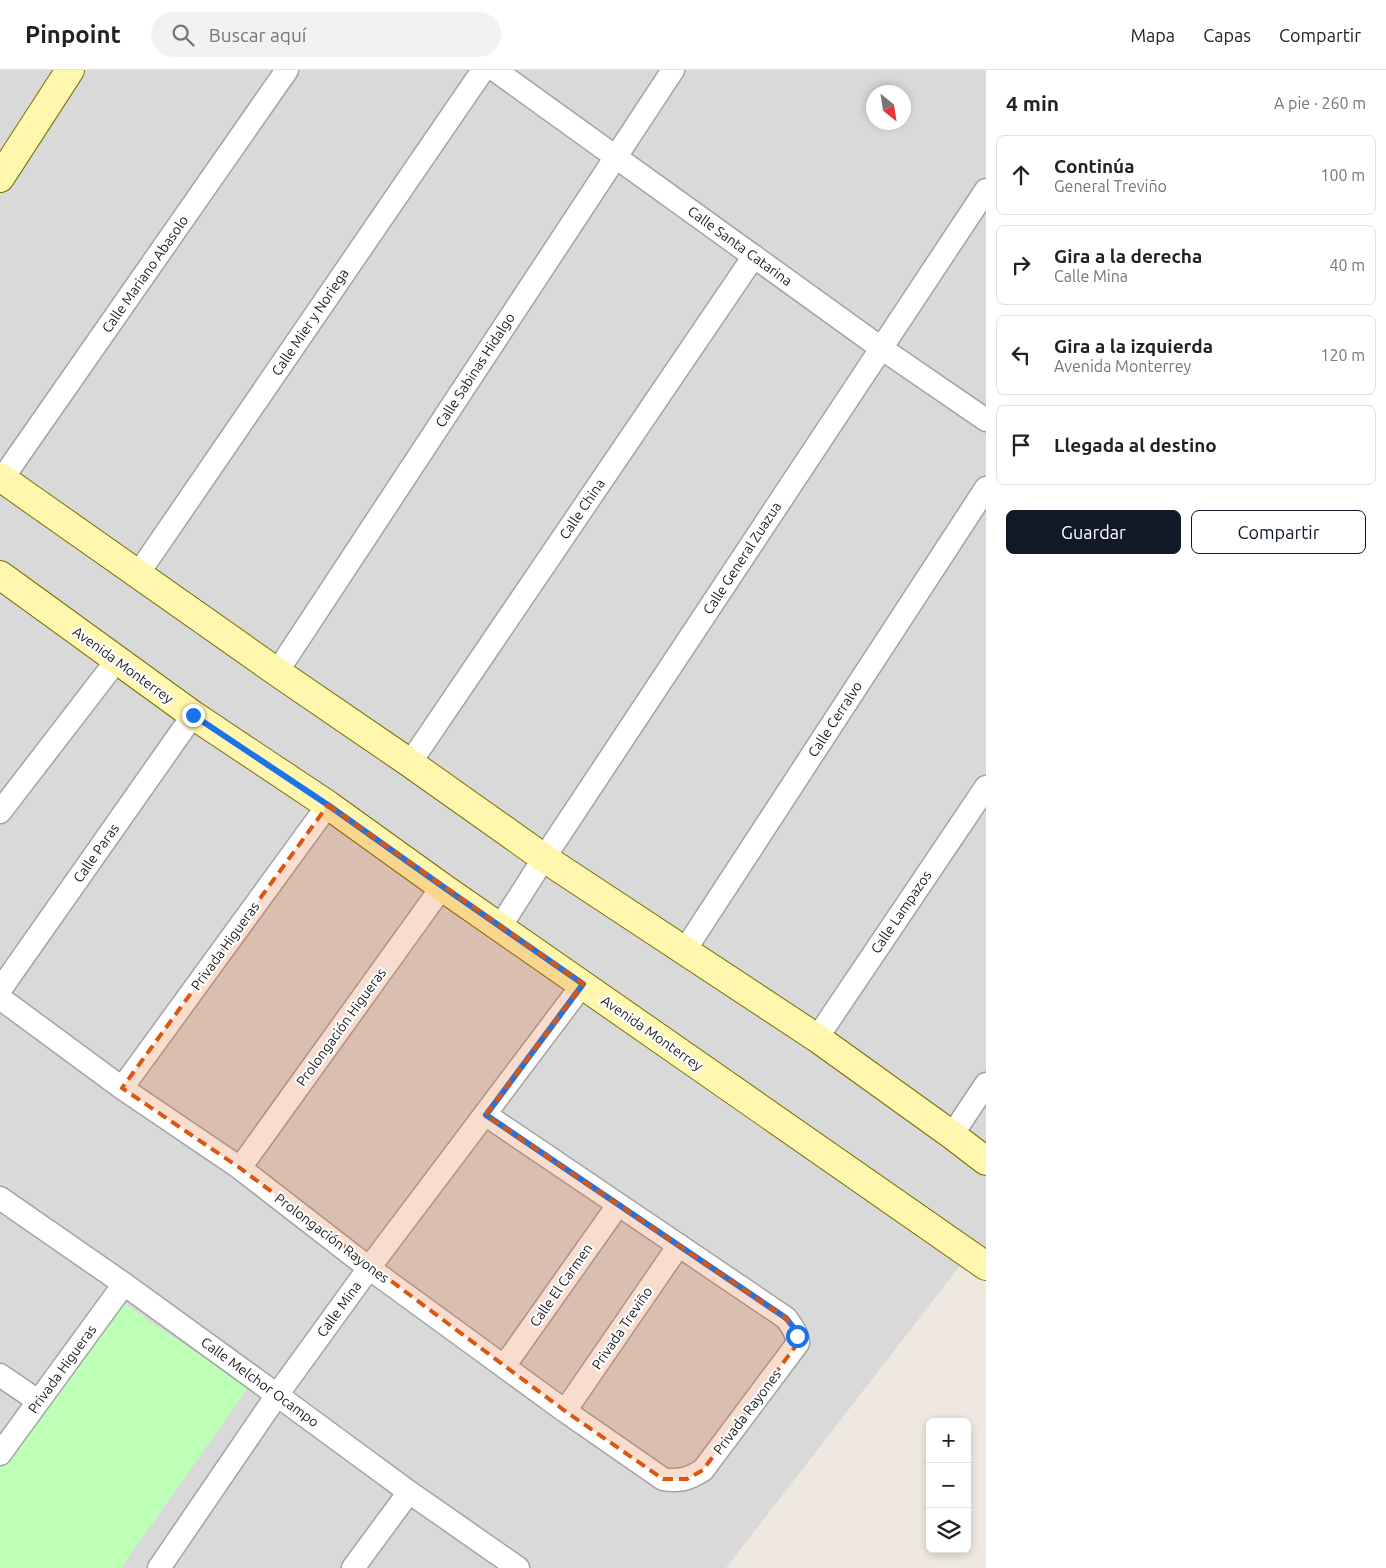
<!DOCTYPE html>
<html lang="es">
<head>
<meta charset="utf-8">
<style>
  :root { --surface:#fff; --page:#f2f2f2; --text:#222; --muted:#767676; --line:#e0e0e0; --accent:#111827 }
  body { margin:0; font-family:Ubuntu,sans-serif; background:var(--page); color:var(--text) }
  .controls { position:absolute; right:15px; bottom:15px; display:grid; overflow:hidden; border-radius:8px; box-shadow:0 2px 8px #0003 }
  .controls button { width:45px; height:45px; display:grid; place-items:center; padding:0; border:0; border-bottom:1px solid var(--line); background:var(--surface); color:var(--text); font:25px sans-serif }
  .compass { position:absolute; left:866px; top:15px; width:45px; height:45px; border-radius:50%; background:var(--surface); box-shadow:0 2px 8px #0003; rotate:150deg }
  .stop { position:absolute; width:15px; height:15px; margin:-11px; border:4px solid #1a73e8; border-radius:50%; background:#fff }
  .stop.end { background:#1a73e8; border-color:#fff; box-shadow:0 1px 5px #0008 }
  .list { margin:0; padding:0; list-style:none }
  h2 { display:flex; justify-content:space-between; align-items:center; height:65px; margin:0; padding:0 20px; font-size:21px }
  h2 small { font-size:16px; font-weight:400; color:var(--muted) }
  .list li { display:grid; grid-template-columns:32px 1fr auto; gap:15px; align-items:center; box-sizing:border-box; height:80px; margin:0 10px 10px; padding:0 10px; border:1px solid var(--line); border-radius:8px }
  .list b { display:block; font-size:19px; white-space:nowrap }
  .list p { margin:0; font-size:16px; white-space:nowrap; color:var(--muted) }
  .list em { font-size:16px; font-style:normal; color:var(--muted) }
  .actions { display:flex; gap:10px; padding:15px 20px }
  .actions a { flex:1; padding:11px 0; border:1px solid var(--accent); border-radius:8px; text-align:center; font-size:18px; color:var(--accent) }
  .actions .main { background:var(--accent); color:#fff }
  .icon { flex:none; width:28px; height:28px; fill:none; stroke:currentColor; stroke-width:2; stroke-linecap:round; stroke-linejoin:round }
  .map { position:relative; flex:none; width:986px; height:1498px; overflow:hidden }
  header { display:flex; align-items:center; gap:30px; box-sizing:border-box; height:70px; padding:0 25px; background:var(--surface); border-bottom:1px solid var(--line) }
  header strong { font-size:24px }
  nav { display:flex; gap:28px; margin-inline-start:auto; font-size:18px }
  .search { width:350px; height:45px; background:var(--page); display:flex; align-items:center; gap:12px; box-sizing:border-box; padding:0 18px; border-radius:28px; color:var(--muted); font-size:19px }
  main { display:flex }
  aside { flex:1; background:var(--surface) }
  .map>svg:first-child { display:block }
</style>
</head>
<body>
<header>
<strong>Pinpoint</strong>
<div class="search"><svg class="icon" aria-label="search" viewBox="0 0 24 24"><circle cx="10" cy="10" r="6"/><path d="M15 15l6 6"/></svg>Buscar aquí</div>
<nav><a>Mapa</a><a>Capas</a><a>Compartir</a></nav>
</header>
<main>
<div class="map">
<svg width="986" height="1498" viewBox="0 0 986 1498">
  <rect width="100%" height="100%" fill="#efe8e1"/>
  <path fill="#dad9d9" fill-rule="evenodd" d="M0,0H986V1182L976,1175L726,1498H0V491L33,514L0,490ZM874,22H904V52H874Z"/>
  <path fill="#bdffb7" d="M122,1232L248,1318L121,1498H0V1397Z"/>
  <g fill="none" stroke-linecap="round" stroke-linejoin="round">
    <defs>
      <path id="street" d="M495,0L881,278L986,350
        M2,409L287,0
        M138,504L483,0
        M277,602L673,0
        M410,693L754,186
        M0,742L117,590
        M500,857L544,788L986,120
        M685,880L986,418
        M0,920L193,645
        M0,928L122,1018L240,1098L369,1198L565,1341L663,1409C679,1412 689,1409 703,1400L798,1273C797,1263 792,1256 786,1248L486,1045
        M817,968L986,717
        M122,1018L328,735
        M952,1065L986,1014
        M240,1098L442,817
        M0,1128L124,1214L277,1325L409,1422L518,1498
        M505,1295L618,1135
        M0,1305L38,1331
        M565,1341L679,1175
        M0,1384L124,1214
        M159,1498L277,1325L369,1198L583,914
        M353,1498L409,1422"/>
      <path id="secondary" d="M0,108L70,0
        M0,407L277,602L410,693L544,788L817,968L952,1065L986,1091
        M0,505L193,645L328,735L442,817L986,1196"/>
    </defs>
    <use href="#street" stroke="#a3a3a3" stroke-width="25"/>
    <use href="#secondary" stroke="#767100" stroke-width="30"/>
    <use href="#street" stroke="#fff" stroke-width="22"/>
    <use href="#secondary" stroke="#fff7ae" stroke-width="28"/>
  </g>
  <g fill="none" stroke-linecap="round" stroke-linejoin="round">
    <path stroke="#1a73e8" stroke-width="6" d="M193,645L328,735L442,816L583,914L486,1045L786,1248L794,1258L797,1266"/>
  </g>
  <path fill="#de560d" fill-opacity="0.2" stroke="#de560d" stroke-width="4" stroke-dasharray="10 6" stroke-linejoin="round" d="M328,735L583,914L486,1045L786,1248L797,1266L798,1273L703,1400L687,1409H663L565,1341L240,1098L122,1018Z"/>
  <g text-anchor="middle" stroke-width="4.5" stroke-linejoin="round" paint-order="stroke">
    <g font-size="14" fill="#1c1c1c" stroke="#fff">
      <text transform="translate(740 176) rotate(36)" y="5">Calle Santa Catarina</text>
      <text transform="translate(145 204) rotate(-55)" y="5">Calle Mariano Abasolo</text>
      <text transform="translate(310 252) rotate(-56)" y="5">Calle Mier y Noriega</text>
      <text transform="translate(475 300) rotate(-57)" y="5">Calle Sabinas Hidalgo</text>
      <text transform="translate(582 439) rotate(-56)" y="5">Calle China</text>
      <text transform="translate(742 488) rotate(-57)" y="5">Calle General Zuazua</text>
      <text transform="translate(123 595) rotate(36)" y="5">Avenida Monterrey</text>
      <text transform="translate(835 649) rotate(-57)" y="5">Calle Cerralvo</text>
      <text transform="translate(96 783) rotate(-55)" y="5">Calle Paras</text>
      <text transform="translate(901 842) rotate(-56)" y="5">Calle Lampazos</text>
      <text transform="translate(225 876) rotate(-54)" y="5">Privada Higueras</text>
      <text transform="translate(341 957) rotate(-54)" y="5">Prolongación Higueras</text>
      <text transform="translate(652 963) rotate(35)" y="5">Avenida Monterrey</text>
      <text transform="translate(332 1168) rotate(37)" y="5">Prolongación Rayones</text>
      <text transform="translate(561 1215) rotate(-55)" y="5">Calle El Carmen</text>
      <text transform="translate(339 1239) rotate(-54)" y="5">Calle Mina</text>
      <text transform="translate(622 1258) rotate(-56)" y="5">Privada Treviño</text>
      <text transform="translate(62 1299) rotate(-54)" y="5">Privada Higueras</text>
      <text transform="translate(260 1312) rotate(36)" y="5">Calle Melchor Ocampo</text>
      <text transform="translate(747 1342) rotate(-53)" y="5">Privada Rayones</text>
    </g>
  </g>
</svg>
<div class="controls">
<button>+</button>
<button>−</button>
<button><svg class="icon" aria-label="layers" viewBox="0 0 24 24"><path d="M12 4l9 5-9 5-9-5zM3 14l9 5 9-5"/></svg></button>
</div>
<svg class="compass" viewBox="-18 -18 36 36"><path d="M0-13l5 13h-10z" fill="#e53935"/><path d="M0 13l5-13h-10z" fill="#767676"/></svg>
<div class="stop" style="left:797px;top:1266px"></div>
<div class="stop end" style="left:193px;top:645px"></div>
</div>
<aside>
<h2>4 min<small>A pie · 260 m</small></h2>
<ul class="list">
<li><svg class="icon" aria-label="ahead" viewBox="0 0 24 24"><path d="M12 20V5M6 11l6-6 6 6"/></svg><div><b>Continúa</b><p>General Treviño</p></div><em>100 m</em></li>
<li><svg class="icon" aria-label="right" viewBox="0 0 24 24"><path d="M7 20v-9h11M14 6l5 5-5 5"/></svg><div><b>Gira a la derecha</b><p>Calle Mina</p></div><em>40 m</em></li>
<li><svg class="icon" aria-label="left" viewBox="0 0 24 24"><path d="M17 20v-9H6M10 6l-5 5 5 5"/></svg><div><b>Gira a la izquierda</b><p>Avenida Monterrey</p></div><em>120 m</em></li>
<li><svg class="icon" aria-label="arrive" viewBox="0 0 24 24"><path d="M6 21V4h12l-3 4 3 4H6"/></svg><div><b>Llegada al destino</b></div></li>
</ul>
<div class="actions"><a class="main">Guardar</a><a>Compartir</a></div>
</aside>
</main>
</body>
</html>
